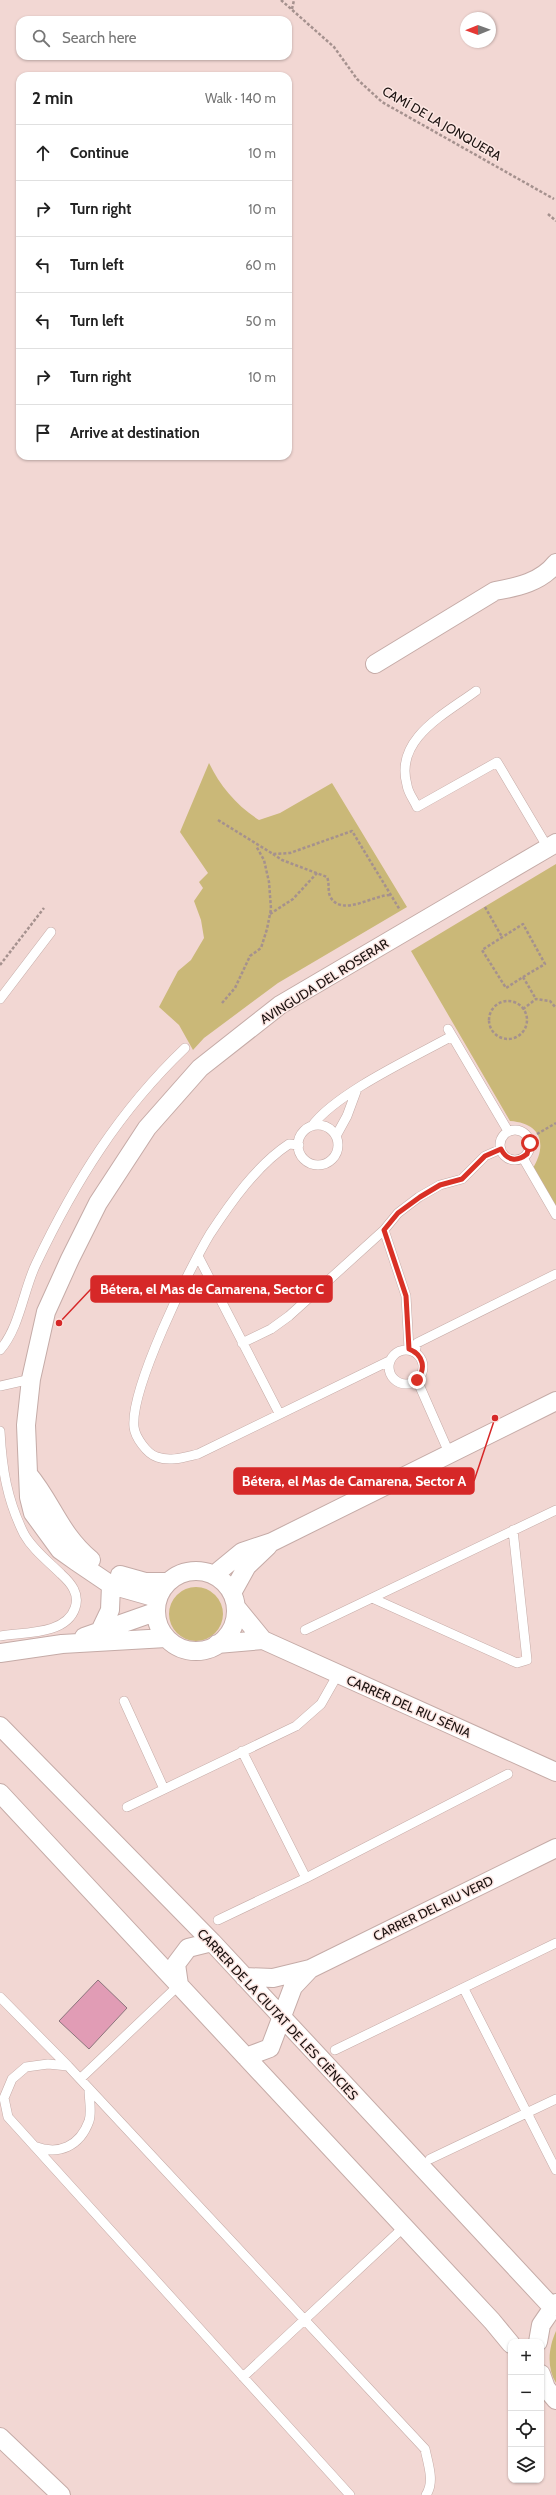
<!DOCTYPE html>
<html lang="en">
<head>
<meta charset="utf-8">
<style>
  :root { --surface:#fff; --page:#f2f2f2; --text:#222; --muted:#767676; --line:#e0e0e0 }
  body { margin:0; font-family:Cabin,sans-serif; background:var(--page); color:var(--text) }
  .controls { position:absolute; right:12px; bottom:12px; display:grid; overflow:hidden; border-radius:8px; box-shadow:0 1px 3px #0004 }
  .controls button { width:36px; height:36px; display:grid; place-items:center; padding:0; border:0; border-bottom:1px solid var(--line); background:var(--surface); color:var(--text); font:20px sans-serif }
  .compass { position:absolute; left:460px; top:12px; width:36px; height:36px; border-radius:50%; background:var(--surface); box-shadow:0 1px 3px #0004; rotate:269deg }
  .stop { position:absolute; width:12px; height:12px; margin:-9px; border:3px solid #d93025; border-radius:50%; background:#fff }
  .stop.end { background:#d93025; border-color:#fff; box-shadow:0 1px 4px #0008 }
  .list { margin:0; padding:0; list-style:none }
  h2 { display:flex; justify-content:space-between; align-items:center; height:52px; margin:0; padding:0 16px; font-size:17px }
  h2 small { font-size:13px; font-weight:400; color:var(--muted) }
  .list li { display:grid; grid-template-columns:26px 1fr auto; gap:12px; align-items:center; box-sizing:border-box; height:56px; padding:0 16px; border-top:1px solid var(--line) }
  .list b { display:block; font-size:15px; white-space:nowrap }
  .list em { font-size:13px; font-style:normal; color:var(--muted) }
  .icon { flex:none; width:22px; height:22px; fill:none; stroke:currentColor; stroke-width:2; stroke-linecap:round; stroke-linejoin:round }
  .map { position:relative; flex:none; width:556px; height:2495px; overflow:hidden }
  .search { position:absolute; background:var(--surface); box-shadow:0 1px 3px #0004; left:16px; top:16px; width:276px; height:44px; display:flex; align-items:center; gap:10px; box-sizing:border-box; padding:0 14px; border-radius:12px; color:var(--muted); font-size:15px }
  .panel { position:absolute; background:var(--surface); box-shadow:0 1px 3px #0004; left:16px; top:72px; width:276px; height:388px; border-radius:12px }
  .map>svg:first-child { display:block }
</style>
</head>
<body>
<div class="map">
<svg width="556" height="2495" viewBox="0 0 556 2495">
  <rect width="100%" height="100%" fill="#f2d7d3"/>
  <path fill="#cab878" d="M209,763C220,786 237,806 259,820L280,813L332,783L407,907L278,983L204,1038L193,1050L179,1025L159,1007L178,971L191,960L204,938L201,920L194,901L203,888L199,882L208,873L180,832Z
    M556,864V1207L533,1168C548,1143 540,1123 510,1121L411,951Z
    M169 1614a27 27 0 1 1 54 0a27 27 0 1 1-54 0Z
    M556,2331V2383C546,2366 549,2347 556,2331Z"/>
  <path fill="#e19cb5" stroke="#8b747c" d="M98,1980L127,2008L89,2049L59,2021Z"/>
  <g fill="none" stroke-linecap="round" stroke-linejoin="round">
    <defs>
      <path id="service" d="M476,691C445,714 394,739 407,785C408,793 414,800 417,807L497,762L548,848
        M0,999L51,932
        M448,1029L508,1131
        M298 1145a20 20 0 1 1 40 0a20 20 0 1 1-40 0Z
        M312,1126C336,1093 414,1057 452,1036
        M500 1145a15 15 0 1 1 30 0a15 15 0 1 1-30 0Z
        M336,1136L347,1116L357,1089
        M299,1145L289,1144C257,1165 231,1202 210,1234C189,1269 130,1389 134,1427C135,1437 147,1454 157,1457C170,1462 185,1457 198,1454L389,1361
        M523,1158L556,1215
        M384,1230L406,1296L409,1349
        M198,1256L279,1413
        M242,1343L271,1329L289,1316L384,1230L398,1213L419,1197L440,1185L462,1179L485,1156L501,1149
        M389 1367a17 17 0 1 1 34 0a17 17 0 1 1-34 0Z
        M0,1350C20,1327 23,1291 36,1264C75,1182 119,1111 185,1048
        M415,1352L417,1343L556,1274
        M417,1380L450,1455
        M0,1386L31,1379
        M0,1431C2,1469 7,1500 24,1534C33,1550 48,1561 61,1574C71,1583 80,1594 75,1608C66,1635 24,1632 0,1636
        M372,1598L517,1663L527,1660L513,1530
        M305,1630L556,1510
        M124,1701L164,1789
        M242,1751L306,1878
        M127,1807L296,1726L321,1704L338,1674
        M218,1920L306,1878L508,1774
        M464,1989L556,2170
        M0,1997L68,2066
        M335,2050L556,1943
        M80,2079L179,1985
        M34,2146C59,2156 80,2146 89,2121C92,2112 89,2099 89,2089
        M430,2159L556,2099
        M243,2377L404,2227
        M350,2495L8,2117L4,2098L12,2079L26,2067L48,2064L68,2066L425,2449C428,2464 435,2482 426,2495"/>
      <path id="minor" d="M375,664L495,591C518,587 541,582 556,563
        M28,1474C53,1504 59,1533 91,1560
        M156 1611a40 40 0 1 1 80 0a40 40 0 1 1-80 0Z
        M120,1575L145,1582H168
        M214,1575L242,1552L272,1542L556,1401
        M232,1593L247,1566L268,1546
        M157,1598L111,1585L77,1562L60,1550L33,1513L29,1497L26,1425L31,1379L46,1312L70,1259L98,1203L147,1128L200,1068L280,1005L556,843
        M236,1607L263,1640L556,1772
        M100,1631L110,1610L111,1585
        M84,1637L155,1612
        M217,1644L263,1640
        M0,1653L62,1644L166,1638
        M0,1726L212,1942L552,2307
        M0,1793L492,2321L511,2344
        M244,1977L273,1978L310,1969L556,1848
        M179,1985L176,1964L188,1948L212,1942
        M246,2057L270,2048L293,1987L310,1969
        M538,2342L541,2325L556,2303
        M541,2374L546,2388L556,2400
        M0,2437L61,2495"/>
    </defs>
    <use href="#service" stroke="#c5aba7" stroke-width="10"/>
    <use href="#minor" stroke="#c5aba7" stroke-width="20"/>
    <path stroke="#a5918e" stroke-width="2.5" stroke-dasharray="3 2" stroke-linecap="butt" d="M281,0L334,47L357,79L382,102L554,199
      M292,9L294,0
      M548,214L556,221
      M218,820L273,854L290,853L352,831L400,910
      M273,854L282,860L327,877C330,884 327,892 331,898C343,917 375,894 391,895
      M485,907L502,937
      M270,914L293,899L317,873
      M0,965L44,908
      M523,977L545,964L523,924L482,950L506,988L523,977L536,999
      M489 1020a19 19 0 1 1 38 0a19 19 0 1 1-38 0Z
      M222,1003L235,988L250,956L261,948L267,929L271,909L269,882L264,860L256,846
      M523,1009L536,999L550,1001L556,1008
      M537,1134L556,1123"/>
    <use href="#service" stroke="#fff" stroke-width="9"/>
    <use href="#minor" stroke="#fff" stroke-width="18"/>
  </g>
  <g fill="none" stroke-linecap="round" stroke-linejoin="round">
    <path stroke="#d93025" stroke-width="5" d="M417,1380C426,1369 424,1355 409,1349L406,1296L384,1230L398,1213L420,1197L440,1185L462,1179L485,1156L501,1149C507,1161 517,1162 527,1154L530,1143"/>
  </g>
  <g text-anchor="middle" stroke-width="3" stroke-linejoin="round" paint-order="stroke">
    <g font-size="13" fill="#1b1210" stroke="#fce6e2">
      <text transform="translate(442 123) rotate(30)" y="5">CAMÍ DE LA JONQUERA</text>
      <text transform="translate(324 981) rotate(-32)" y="5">AVINGUDA DEL ROSERAR</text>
      <text transform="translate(409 1706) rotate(24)" y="5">CARRER DEL RIU SÉNIA</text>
      <text transform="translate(433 1908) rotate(-26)" y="5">CARRER DEL RIU VERD</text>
      <text transform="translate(278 2014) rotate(47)" y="5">CARRER DE LA CIUTAT DE LES CIÈNCIES</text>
    </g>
  </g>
  <path fill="none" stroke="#d62828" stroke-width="1.5" d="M59 1323L91 1289M495 1418L474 1481"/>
  <g fill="#d62828" stroke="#fce6e2" stroke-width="1.5">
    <circle cx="59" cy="1323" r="4"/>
    <circle cx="495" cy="1418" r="4"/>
  </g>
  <g fill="#d62828" stroke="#d62828" stroke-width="1.5">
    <rect x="91" y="1276" width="241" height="26" rx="4"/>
    <rect x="234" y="1468" width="240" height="26" rx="4"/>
  </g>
  <g font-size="14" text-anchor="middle" font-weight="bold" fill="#fff">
    <text x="212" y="1294">Bétera, el Mas de Camarena, Sector C</text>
    <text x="354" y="1486">Bétera, el Mas de Camarena, Sector A</text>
  </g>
</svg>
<div class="controls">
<button>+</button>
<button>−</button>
<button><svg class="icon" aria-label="locate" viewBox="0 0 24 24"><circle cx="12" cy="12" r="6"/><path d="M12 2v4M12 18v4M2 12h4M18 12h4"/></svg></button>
<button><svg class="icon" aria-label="layers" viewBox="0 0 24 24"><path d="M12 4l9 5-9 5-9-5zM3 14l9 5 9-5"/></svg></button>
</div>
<svg class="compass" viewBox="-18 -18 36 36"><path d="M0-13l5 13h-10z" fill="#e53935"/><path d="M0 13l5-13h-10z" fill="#767676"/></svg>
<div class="stop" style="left:530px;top:1143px"></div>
<div class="stop end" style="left:417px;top:1380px"></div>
<div class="search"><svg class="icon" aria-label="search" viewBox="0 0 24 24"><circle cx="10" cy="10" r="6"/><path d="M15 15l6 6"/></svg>Search here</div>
<section class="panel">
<h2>2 min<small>Walk · 140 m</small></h2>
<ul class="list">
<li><svg class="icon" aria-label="ahead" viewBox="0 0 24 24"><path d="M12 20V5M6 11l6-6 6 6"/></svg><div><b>Continue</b></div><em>10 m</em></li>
<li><svg class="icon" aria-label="right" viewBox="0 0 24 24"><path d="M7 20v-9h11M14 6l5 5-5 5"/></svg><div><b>Turn right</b></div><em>10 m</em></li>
<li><svg class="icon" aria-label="left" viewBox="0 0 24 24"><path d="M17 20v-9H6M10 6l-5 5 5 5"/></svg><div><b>Turn left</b></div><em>60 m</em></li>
<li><svg class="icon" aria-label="left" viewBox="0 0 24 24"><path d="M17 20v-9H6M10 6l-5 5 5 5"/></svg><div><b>Turn left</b></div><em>50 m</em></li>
<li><svg class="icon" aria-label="right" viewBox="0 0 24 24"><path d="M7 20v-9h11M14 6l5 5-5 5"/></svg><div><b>Turn right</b></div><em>10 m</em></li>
<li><svg class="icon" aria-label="arrive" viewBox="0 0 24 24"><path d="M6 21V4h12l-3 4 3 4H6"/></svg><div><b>Arrive at destination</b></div></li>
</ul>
</section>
</div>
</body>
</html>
